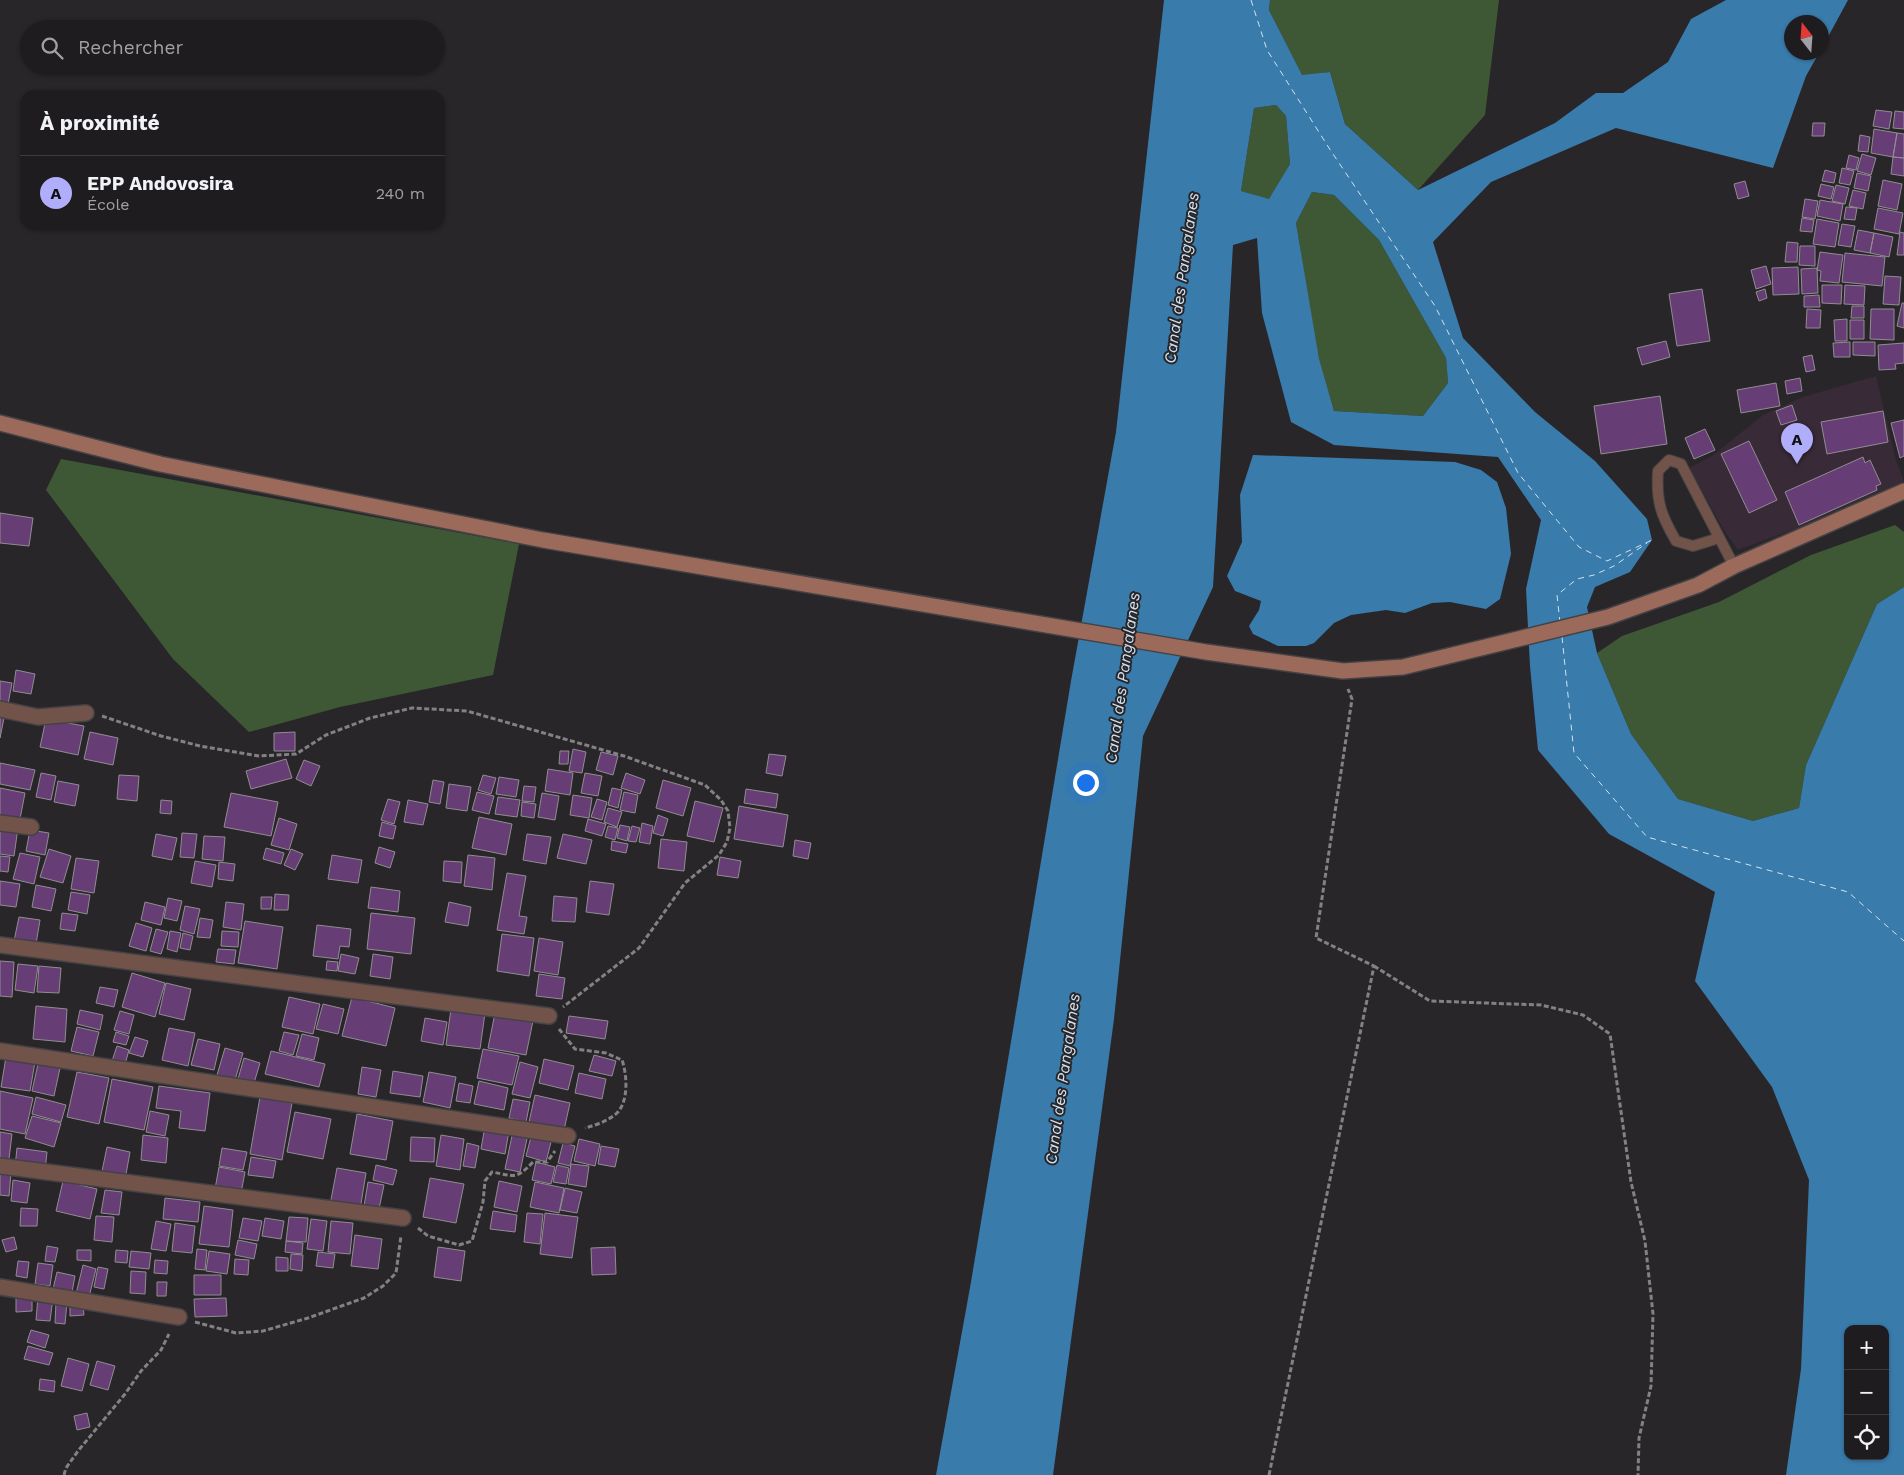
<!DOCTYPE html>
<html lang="fr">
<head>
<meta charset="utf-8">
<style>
  :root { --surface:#1f1c20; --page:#272529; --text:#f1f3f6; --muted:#a1a1a5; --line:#3c3a3e; --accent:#b0aefa }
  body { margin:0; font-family:"Work Sans",sans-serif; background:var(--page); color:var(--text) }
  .controls { position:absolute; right:15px; bottom:15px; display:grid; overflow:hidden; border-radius:10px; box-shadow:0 1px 4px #0004 }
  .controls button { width:45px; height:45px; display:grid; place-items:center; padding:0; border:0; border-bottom:1px solid var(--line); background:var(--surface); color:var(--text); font:25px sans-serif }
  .compass { position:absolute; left:1784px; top:15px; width:45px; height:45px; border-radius:50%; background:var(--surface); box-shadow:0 1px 4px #0004; rotate:343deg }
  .you { position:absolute; left:1085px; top:782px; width:18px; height:18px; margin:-12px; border:4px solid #fff; border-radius:50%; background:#1a73e8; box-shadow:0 0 0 8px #1a73e833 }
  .badge { display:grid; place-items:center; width:32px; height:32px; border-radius:50%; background:var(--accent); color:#111; font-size:16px; font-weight:700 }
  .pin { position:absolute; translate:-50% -41px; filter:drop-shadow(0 1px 2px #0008) }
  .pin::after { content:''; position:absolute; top:26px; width:18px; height:15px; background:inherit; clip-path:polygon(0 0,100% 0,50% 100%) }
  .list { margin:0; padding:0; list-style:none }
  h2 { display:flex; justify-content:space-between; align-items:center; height:65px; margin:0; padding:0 20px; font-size:21px }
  h2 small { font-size:16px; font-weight:400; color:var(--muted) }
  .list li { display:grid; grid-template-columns:32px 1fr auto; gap:15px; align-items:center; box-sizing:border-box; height:75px; padding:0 20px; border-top:1px solid var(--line) }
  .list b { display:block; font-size:19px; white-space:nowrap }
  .list p { margin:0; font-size:16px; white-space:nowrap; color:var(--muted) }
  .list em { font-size:16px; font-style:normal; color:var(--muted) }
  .icon { flex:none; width:28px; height:28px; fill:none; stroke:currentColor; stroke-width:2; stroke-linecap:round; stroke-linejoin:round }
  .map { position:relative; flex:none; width:1904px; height:1475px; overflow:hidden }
  .search { position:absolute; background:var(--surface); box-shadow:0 1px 4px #0004; left:20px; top:20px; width:425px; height:55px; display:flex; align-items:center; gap:12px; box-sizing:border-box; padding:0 18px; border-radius:28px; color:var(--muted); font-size:19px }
  .panel { position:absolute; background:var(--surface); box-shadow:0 1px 4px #0004; left:20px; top:90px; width:425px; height:140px; border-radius:15px }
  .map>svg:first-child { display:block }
</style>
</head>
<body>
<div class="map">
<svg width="1904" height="1475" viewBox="0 0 1904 1475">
  <rect width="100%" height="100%" fill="#29262a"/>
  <path fill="#382a36" d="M1876,376L1896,460L1904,481L1795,529L1738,550L1725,532L1689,468L1712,456L1763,415L1803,397Z"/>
  <path fill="#3e5835" d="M1270,0H1499L1485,115L1418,190L1345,124L1330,72L1302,76L1269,10Z
    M1276,105L1286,116L1290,164L1269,200L1241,191L1254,108Z
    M1312,192L1334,195L1379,240L1446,358L1448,383L1423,416L1334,411L1318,359L1296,223Z
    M61,459L519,544L493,675L340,707L249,732L173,659L46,490Z
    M1895,525L1904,532V587L1877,604L1806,765L1799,808L1753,821L1678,799L1631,734L1597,653L1622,636L1719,602L1811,555Z"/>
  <path fill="#397bab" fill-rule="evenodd" d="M1164,0H1270L1269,10L1302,75L1330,72L1345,124L1418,190L1555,123L1596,93H1623L1668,62L1691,19L1726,0H1848L1822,48V22H1792V52L1819,53L1806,76L1773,168L1616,128L1491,182L1433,242L1463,338L1535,412L1595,461L1647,519L1652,540L1630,572L1595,587L1587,607L1597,653L1631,734L1678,799L1753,821L1799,808L1806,765L1877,604L1904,587V1475H1786L1801,1369L1809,1180L1772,1087L1695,981L1715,892L1609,834L1538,750L1530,666L1526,589L1541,520L1498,457L1334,445L1291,422L1262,313L1257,238L1233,245L1213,587L1143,736L1114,1019L1053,1475H936L971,1282L1071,681L1116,432ZM1276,105L1286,116L1290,164L1269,199L1241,191L1254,108ZM1312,192L1334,195L1379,240L1446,358L1448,383L1423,416L1334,411L1319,359L1296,223ZM1848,1329H1885V1456H1848Z
    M1253,455L1455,462L1481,470L1497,482L1506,508L1511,554L1500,599L1486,609L1450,602L1432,603L1405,613L1386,610L1351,615L1334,623L1314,643L1306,646H1278L1253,634L1249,626L1259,610L1261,601L1235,591L1227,576L1242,542L1240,495Z"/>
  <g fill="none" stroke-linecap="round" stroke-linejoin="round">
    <path stroke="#d2e3f1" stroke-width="1" stroke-dasharray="6 5" stroke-linecap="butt" d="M1251,0L1267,50L1329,148L1435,306L1518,473L1579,547L1607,561L1652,540
      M1560,623L1557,595L1577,579L1594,575L1614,566L1647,543
      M1562,637L1574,753L1647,837L1848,892L1904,941"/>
  </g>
  <path fill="#673d75" stroke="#908d91" d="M1876,110L1892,112L1889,129L1873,126Z
    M1895,111L1904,112V129L1893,128Z
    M1813,123H1825L1824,136H1812Z
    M1874,129L1897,133L1893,157L1871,153Z
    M1897,133L1904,134V158L1893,157Z
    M1860,135L1870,137L1868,152L1858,151Z
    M1862,154L1876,158L1871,175L1857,171Z
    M1849,155L1859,158L1856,170L1846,168Z
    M1893,157L1904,158V176L1891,174Z
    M1842,168L1854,171L1850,185L1839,183Z
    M1825,170L1836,173L1834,183L1822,181Z
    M1857,173L1871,176L1868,191L1854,188Z
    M1883,180L1902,184L1897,210L1878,206Z
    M1745,181L1749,196L1738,199L1734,184Z
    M1821,184L1834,187L1831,199L1818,196Z
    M1836,185L1849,188L1845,204L1832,201Z
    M1853,190L1866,193L1863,209L1849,206Z
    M1805,199L1818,201L1815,219L1802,217Z
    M1820,200L1843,204L1840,221L1817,216Z
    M1846,207L1857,208L1855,220L1844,219Z
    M1878,208L1903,213L1899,234L1874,229Z
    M1802,218L1814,220L1812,232L1800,231Z
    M1817,219L1839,223L1835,247L1813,244Z
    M1842,224L1855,226L1851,247L1838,245Z
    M1858,230L1874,233L1870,253L1854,250Z
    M1900,232L1904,233V255H1897Z
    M1874,233L1893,237L1889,257L1870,253Z
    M1787,242L1798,243L1797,262H1785Z
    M1800,246H1815V266L1799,265Z
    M1820,252L1843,255L1839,283L1820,281L1821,271L1817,270Z
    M1845,253L1885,257L1882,286L1842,282Z
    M1766,266L1771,284L1756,289L1751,270Z
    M1798,267L1799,294L1773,295L1772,268Z
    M1817,268L1818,293L1802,294L1801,269Z
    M1885,276L1901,277L1899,305L1883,304Z
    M1822,285H1842L1841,304L1822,303Z
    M1845,285L1865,286L1864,305L1844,304Z
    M1702,289L1710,341L1677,346L1669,294Z
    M1765,289L1767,298L1759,301L1756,292Z
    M1819,295L1820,307H1804V296Z
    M1902,303H1904V328L1897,326Z
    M1852,306H1864V318H1851Z
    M1807,309L1821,310L1820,328H1806Z
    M1871,309H1894V340L1870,339Z
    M1847,319V341H1835L1834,320Z
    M1850,320H1864V339H1850Z
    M1666,341L1670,357L1642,365L1637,348Z
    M1850,342V357H1834L1833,343Z
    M1853,342H1875V356L1853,355Z
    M1904,343V363L1895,364L1896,369L1879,370L1878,345Z
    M1812,355L1815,370L1806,372L1803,357Z
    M1800,378L1802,391L1787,394L1785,381Z
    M1776,383L1780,406L1741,413L1737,390Z
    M1660,396L1667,444L1601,454L1594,406Z
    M1792,405L1797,420L1781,425L1776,411Z
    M1883,411L1888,442L1827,454L1821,422Z
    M1904,420V456L1900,458L1891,423Z
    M1705,429L1715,450L1694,459L1685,438Z
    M1749,441L1777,500L1749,513L1721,454Z
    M1863,457L1865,463L1870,460L1881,484L1876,486L1877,490L1799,525L1785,492Z
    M0,513L33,518L29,546L0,543Z
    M16,670L35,674L31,694L13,691Z
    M0,681L12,683L8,704L0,703Z
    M0,712L5,713L0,738Z
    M46,719L84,726L78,755L40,747Z
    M90,732L118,738L113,765L84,759Z
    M295,732V751H274V733Z
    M573,749L586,752L582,773L569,771Z
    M560,751H569L568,764H559Z
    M601,752L618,756L613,775L596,770Z
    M769,754L786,756L782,776L766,773Z
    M286,759L292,778L251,789L246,771Z
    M304,760L320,766L311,786L296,779Z
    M0,763L35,770L30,790L0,784Z
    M548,769L573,773L570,795L545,791Z
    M41,773L56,776L51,800L36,797Z
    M585,773L602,776L598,796L581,793Z
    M626,773L645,780L640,794L621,788Z
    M119,775L139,776L137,801L117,799Z
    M483,775L496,778L491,794L478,790Z
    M499,777L519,780L516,797L496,794Z
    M433,780L444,782L440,804L429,802Z
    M663,780L691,788L683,816L656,808Z
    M58,781L79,785L75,806L54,802Z
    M449,784L471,787L467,811L446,808Z
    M524,786L536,787L534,802L522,801Z
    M0,788L25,793L20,819L0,815Z
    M612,788L622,790L618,808L608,805Z
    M746,789L778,794L776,808L744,803Z
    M477,792L494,796L489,814L472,810Z
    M624,792L638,795L635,813L620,810Z
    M231,793L278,802L271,836L224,827Z
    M542,793L559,796L555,820L538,817Z
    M573,795L592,798L589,818L570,815Z
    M498,797L520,800L517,817L495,814Z
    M388,799L400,802L394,824L381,820Z
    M597,799L607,802L602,820L591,817Z
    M161,800L172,801L171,814L160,813Z
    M408,800L428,804L423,825L404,822Z
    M695,801L723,808L714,842L687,836Z
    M522,802L536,804L534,818L521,816Z
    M739,806L788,815L783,847L734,839Z
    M608,808L622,812L617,827L604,822Z
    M658,815L668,819L663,836L653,833Z
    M479,817L512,824L506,855L472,848Z
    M279,818L297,824L289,850L271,845Z
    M588,819L606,824L602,836L585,831Z
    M382,822L396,826L393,839L379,836Z
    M642,823L653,826L650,844L639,842Z
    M0,825L18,828L14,856L0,854Z
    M620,825L630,827L627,841L617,838Z
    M608,826L618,828L615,840L605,837Z
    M632,826L640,828L636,842L628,841Z
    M30,830L49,833L45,855L26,851Z
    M182,833L197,834L194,858L180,857Z
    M156,834L177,838L172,860L152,856Z
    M527,834L551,837L546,864L523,860Z
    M563,834L592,840L586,864L557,858Z
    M204,836L225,837L223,861L202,859Z
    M661,839L687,842L684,871L658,868Z
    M795,840L811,843L808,859L793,856Z
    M612,841L628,844L626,853L611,850Z
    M379,847L395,852L390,868L375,863Z
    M266,848L284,853L281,864L263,859Z
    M49,849L71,856L63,883L40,877Z
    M291,849L303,854L295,870L284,865Z
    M20,853L40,857L34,884L13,879Z
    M332,855L362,860L358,883L328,879Z
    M468,855L495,858L492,890L464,886Z
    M0,856L10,857L8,872L0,871Z
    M720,857L741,861L738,878L717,875Z
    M76,858L99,861L94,893L71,889Z
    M195,861L216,865L212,887L191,883Z
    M444,861L462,862L461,883L443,881Z
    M219,862L235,864L233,881L218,879Z
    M507,873L526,876L519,916L527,917L524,934L497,930Z
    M0,881L20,884L16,907L0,905Z
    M590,881L614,884L609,915L586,912Z
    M36,885L56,889L51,911L32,907Z
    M371,887L400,891L398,912L368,908Z
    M71,892L90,895L87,914L68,910Z
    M275,894L289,895L288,910H274Z
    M554,896L577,898L575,922L552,921Z
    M261,897H272L271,909H261Z
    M168,898L182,901L177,921L164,918Z
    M145,902L165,907L161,925L141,920Z
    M226,902L244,904L241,930L223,927Z
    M449,902L471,907L468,926L445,922Z
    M185,906L200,909L194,934L180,930Z
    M62,913L78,915L75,931L60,929Z
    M371,913L415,918L411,954L367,949Z
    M19,917L40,920L36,944L14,941Z
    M200,918L213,920L210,938L197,937Z
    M245,921L283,927L277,969L238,963Z
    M136,923L152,928L146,951L129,946Z
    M317,925L351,929L349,947L340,946L338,959L313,956Z
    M156,929L168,932L161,954L150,951Z
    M170,931L181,933L177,952L167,949Z
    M222,931L239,932L238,947L221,946Z
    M183,933L193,936L190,950L180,948Z
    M502,934L534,938L529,976L497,971Z
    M539,938L563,942L558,975L534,971Z
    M218,949L236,950L234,964L216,962Z
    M341,954L359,958L355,974L338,971Z
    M373,954L393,957L390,979L370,976Z
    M0,961L14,962L12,997L0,996Z
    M327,961L338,962L337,971L326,970Z
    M18,964L38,966L34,993L15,990Z
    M39,966L61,968L59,993L37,992Z
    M132,973L165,983L155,1017L122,1007Z
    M539,974L565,978L562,999L536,996Z
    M166,983L191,989L184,1020L159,1014Z
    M100,987L118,990L114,1007L96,1003Z
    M289,997L320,1004L313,1034L282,1027Z
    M352,997L395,1008L386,1046L342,1036Z
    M323,1004L344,1009L338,1034L316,1029Z
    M36,1006L67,1009L65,1042L33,1039Z
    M451,1009L485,1013L480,1049L446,1045Z
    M80,1010L103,1015L100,1030L77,1024Z
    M120,1011L134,1015L129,1034L114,1030Z
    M495,1013L533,1021L526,1055L488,1048Z
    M569,1016L608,1021L605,1039L566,1033Z
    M425,1018L447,1022L443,1045L421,1041Z
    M77,1027L99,1032L93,1056L71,1051Z
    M169,1028L195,1033L188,1066L162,1060Z
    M116,1032L129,1036L126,1045L113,1042Z
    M284,1032L299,1035L293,1055L279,1051Z
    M302,1034L319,1038L314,1060L296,1056Z
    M135,1037L148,1041L143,1057L129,1053Z
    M198,1039L220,1044L214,1070L191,1065Z
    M117,1046L129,1050L124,1068L111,1064Z
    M225,1048L243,1053L235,1080L217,1075Z
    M483,1049L519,1056L512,1085L477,1078Z
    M271,1051L325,1064L319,1087L265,1074Z
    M594,1055L616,1061L612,1076L589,1071Z
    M6,1057L35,1062L30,1091L1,1087Z
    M244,1058L260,1063L254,1083L238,1079Z
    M544,1059L574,1066L568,1090L539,1083Z
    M520,1062L538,1067L530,1098L512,1094Z
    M38,1064L60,1068L54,1096L32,1091Z
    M362,1067L381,1070L376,1097L358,1094Z
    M393,1071L423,1076L420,1097L390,1093Z
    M77,1072L109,1078L99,1124L67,1117Z
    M429,1072L456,1077L450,1108L423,1102Z
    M579,1073L606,1079L602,1099L575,1093Z
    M112,1079L153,1087L144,1130L104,1122Z
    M479,1081L508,1088L504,1110L474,1104Z
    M459,1083L473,1086L470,1103L456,1101Z
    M159,1086L210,1093L205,1131L179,1128L181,1111L156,1108Z
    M0,1091L33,1098L25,1134L0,1129Z
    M535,1095L570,1103L564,1130L529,1122Z
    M36,1097L66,1105L61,1122L32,1114Z
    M260,1097L292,1103L282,1160L250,1154Z
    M513,1099L530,1102L526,1122L509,1118Z
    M150,1111L169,1115L165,1136L146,1132Z
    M295,1112L331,1119L323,1159L287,1152Z
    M357,1114L393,1121L386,1160L350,1154Z
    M32,1116L61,1123L54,1147L25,1138Z
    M485,1126L509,1131L505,1154L481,1149Z
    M513,1131L528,1134L520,1172L505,1169Z
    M0,1132L12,1134L9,1159L0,1158Z
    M532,1133L552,1138L546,1162L526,1156Z
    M143,1135L168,1138L166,1163L141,1160Z
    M441,1135L464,1139L460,1170L436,1166Z
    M411,1137L435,1138L434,1162L410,1161Z
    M579,1139L600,1144L595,1166L574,1161Z
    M467,1143L479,1146L475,1168L463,1166Z
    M563,1143L575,1146L570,1166L558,1163Z
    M601,1146L619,1149L615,1167L598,1164Z
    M107,1147L130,1152L125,1180L101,1176Z
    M17,1148L47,1152L45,1171L15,1167Z
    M222,1148L247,1152L243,1170L219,1166Z
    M251,1157L276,1161L273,1178L248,1175Z
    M536,1162L555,1167L551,1184L532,1180Z
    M571,1164L589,1166L586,1187L568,1184Z
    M376,1165L397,1170L393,1185L373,1180Z
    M557,1165L569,1168L566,1184L553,1182Z
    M219,1167L245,1172L241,1193L215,1189Z
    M337,1168L366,1173L360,1210L330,1205Z
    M0,1172L11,1173L9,1196L0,1195Z
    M430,1178L464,1184L456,1223L423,1217Z
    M13,1180L30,1183L27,1203L11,1201Z
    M63,1181L97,1189L90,1219L56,1211Z
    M499,1181L522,1186L517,1212L494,1207Z
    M368,1182L384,1185L379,1209L364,1206Z
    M535,1182L564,1188L559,1213L530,1207Z
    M565,1188L582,1192L577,1213L560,1210Z
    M105,1190L122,1192L119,1215L101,1213Z
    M165,1198L200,1202L198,1222L163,1219Z
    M204,1206L233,1210L229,1247L199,1244Z
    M21,1208L38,1209L37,1226H20Z
    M493,1211L517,1215L515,1232L490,1229Z
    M527,1213L543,1214L540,1244L524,1242Z
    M545,1213L578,1217L572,1258L540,1254Z
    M96,1216L114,1217L112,1242L94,1240Z
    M289,1217L308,1218L306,1242L286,1241Z
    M243,1218L262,1221L258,1241L239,1238Z
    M265,1218L284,1221L281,1239L262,1236Z
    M311,1219L327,1221L323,1251L307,1249Z
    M156,1221L171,1224L166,1251L151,1249Z
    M331,1221L353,1223L350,1254L328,1252Z
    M175,1223L195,1226L192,1253L172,1251Z
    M355,1235L382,1239L378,1269L351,1266Z
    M14,1237L17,1249L6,1252L2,1240Z
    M238,1240L257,1244L254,1259L235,1255Z
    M286,1241L303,1243L302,1254L285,1252Z
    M47,1246L58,1248L55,1262L45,1261Z
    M438,1247L465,1251L461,1281L434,1277Z
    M615,1247L616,1274L592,1275L591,1248Z
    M197,1249L207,1250L205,1270L195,1269Z
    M77,1250H91V1261L77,1260Z
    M116,1250L128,1251L127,1263L115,1262Z
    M131,1251L151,1253L149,1269L129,1267Z
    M209,1251L230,1254L227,1274L206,1271Z
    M318,1252L335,1254L333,1268L316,1266Z
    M291,1254L303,1255L302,1271L290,1269Z
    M276,1257L288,1258V1271H276Z
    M235,1259L249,1260L248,1275L234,1274Z
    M155,1260L168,1261L167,1274L154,1273Z
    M18,1261L29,1262L27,1278L16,1276Z
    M38,1263L53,1265L50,1286L35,1284Z
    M83,1265L96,1269L89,1297L76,1294Z
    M98,1267L108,1269L104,1289L94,1287Z
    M131,1271L146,1272L145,1294L130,1293Z
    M57,1272L75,1276L72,1292L53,1289Z
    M194,1275H221V1295H194Z
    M157,1282H167L166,1296H157Z
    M16,1297H32V1311L16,1312Z
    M38,1297L53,1298L50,1321L36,1320Z
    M226,1298L227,1316L195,1317L194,1299Z
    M56,1302H67L65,1324L55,1323Z
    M83,1306L84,1315L70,1316V1307Z
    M31,1330L49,1335L45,1348L27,1342Z
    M28,1346L53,1353L49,1365L24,1359Z
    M68,1358L89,1364L82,1391L61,1386Z
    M97,1361L115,1366L108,1390L90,1385Z
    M40,1379L55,1381L54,1392L39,1390Z
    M87,1413L90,1427L77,1430L74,1416Z"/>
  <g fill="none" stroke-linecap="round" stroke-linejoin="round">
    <defs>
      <path id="lane" d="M1719,538L1693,546L1676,541C1661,515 1656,502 1658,471L1669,460L1681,464L1734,566"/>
      <path id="street" d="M0,709L38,717L86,713
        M0,823L31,827
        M0,945L549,1016
        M0,1051L568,1136
        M0,1166L403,1218
        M0,1287L179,1317"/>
      <path id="secondary" d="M0,423L160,464L543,540L1206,652L1343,671L1403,667L1608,617L1698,585L1734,566L1904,491"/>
    </defs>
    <use href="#lane" stroke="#444245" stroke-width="12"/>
    <use href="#street" stroke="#444245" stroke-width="18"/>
    <use href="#secondary" stroke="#444245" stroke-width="18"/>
    <path stroke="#838184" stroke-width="3" stroke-dasharray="5 2.5" stroke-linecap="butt" d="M102,716L161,736L200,746L259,756L296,754L326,735L370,718L412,708L467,711L624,756L705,785L721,800L728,811L730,828L727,842L719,855L685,883L639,948L563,1007
      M1374,966L1430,1001L1541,1005L1583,1015L1610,1034L1631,1182L1645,1241L1653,1314L1651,1386L1639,1438L1638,1475
      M559,1029L575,1049L606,1053L622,1060C627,1074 629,1101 617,1113C608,1121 596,1125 585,1128
      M418,1228L428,1236L459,1245L472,1241L483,1202L485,1181L492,1172C514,1176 516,1180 533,1162H547L555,1151
      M195,1322L236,1333L263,1331L308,1318L364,1298L383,1286L396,1273L401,1236
      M64,1475L66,1468L78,1451L125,1394L141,1371L161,1350L169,1334
      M1269,1475L1374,966L1316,938L1352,699L1348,689"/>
    <use href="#lane" stroke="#725349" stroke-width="10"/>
    <use href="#street" stroke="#725349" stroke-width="15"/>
    <use href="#secondary" stroke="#9b6a5a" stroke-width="15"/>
  </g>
  <g text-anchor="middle" stroke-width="4" stroke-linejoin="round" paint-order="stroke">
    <g font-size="16" font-style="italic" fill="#d2e3f1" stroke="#29262a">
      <text transform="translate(1181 278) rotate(-82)" y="6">Canal des Pangalanes</text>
      <text transform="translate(1122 678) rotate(-82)" y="6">Canal des Pangalanes</text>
      <text transform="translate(1062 1079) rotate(-82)" y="6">Canal des Pangalanes</text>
    </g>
  </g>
</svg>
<div class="controls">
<button>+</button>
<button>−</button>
<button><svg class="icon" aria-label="locate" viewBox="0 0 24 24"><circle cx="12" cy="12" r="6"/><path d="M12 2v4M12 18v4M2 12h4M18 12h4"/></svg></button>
</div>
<svg class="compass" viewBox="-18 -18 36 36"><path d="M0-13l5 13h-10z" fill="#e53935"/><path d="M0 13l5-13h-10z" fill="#a1a1a5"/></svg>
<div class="you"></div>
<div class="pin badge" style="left:1797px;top:464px">A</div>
<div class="search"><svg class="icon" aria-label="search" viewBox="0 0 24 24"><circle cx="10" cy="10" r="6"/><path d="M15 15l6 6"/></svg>Rechercher</div>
<section class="panel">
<h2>À proximité<small></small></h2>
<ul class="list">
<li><span class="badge">A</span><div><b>EPP Andovosira</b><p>École</p></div><em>240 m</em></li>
</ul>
</section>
</div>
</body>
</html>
